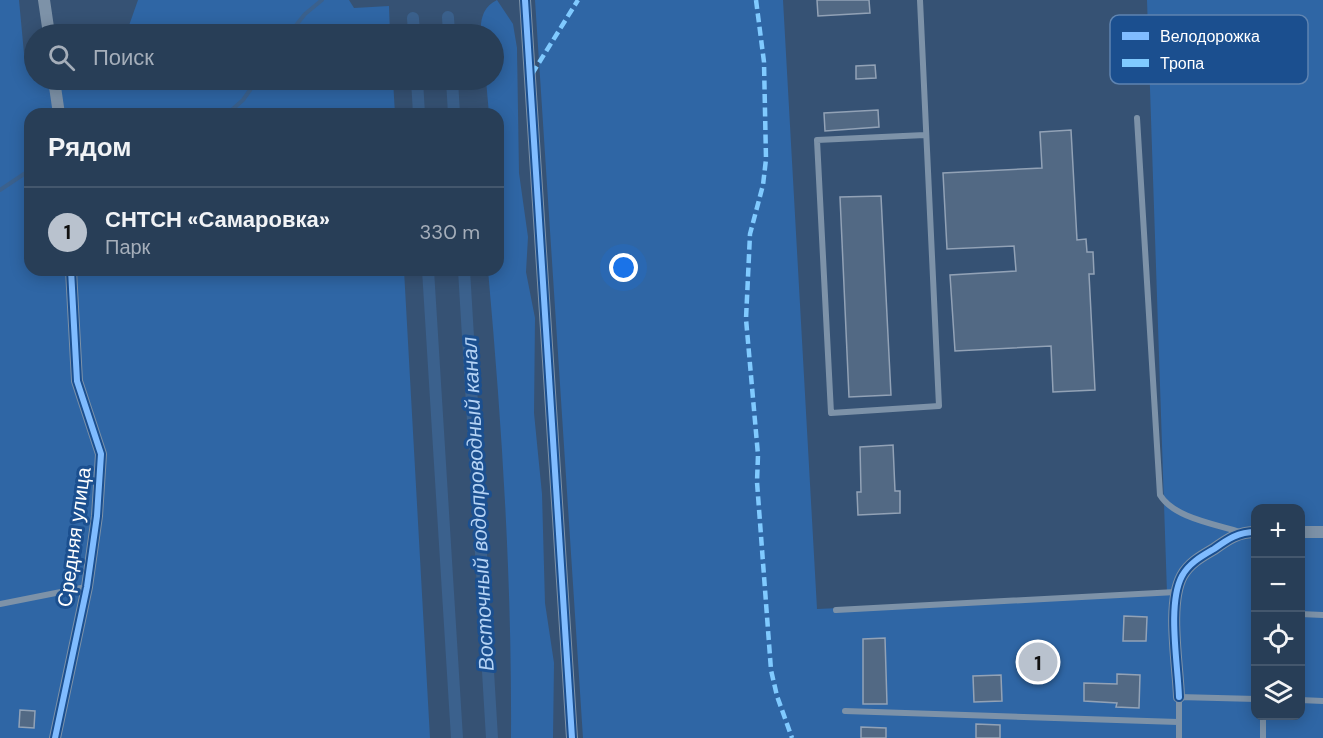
<!DOCTYPE html>
<html lang="ru">
<head>
<meta charset="utf-8">
<style>
  :root { --surface:#283e57; --page:#344961; --text:#f1f3f6; --muted:#a5aeba; --line:#44576d; --accent:#b9c2ce }
  body { margin:0; font-family:"DM Sans",sans-serif; background:var(--page); color:var(--text) }
  .controls { position:absolute; right:18px; bottom:18px; display:grid; overflow:hidden; border-radius:12px; box-shadow:0 3px 15px #0003 }
  .controls button { width:54px; height:54px; display:grid; place-items:center; padding:0; border:0; border-bottom:2px solid var(--line); background:var(--surface); color:var(--text); font:30px sans-serif }
  .you { position:absolute; left:624px; top:268px; width:21px; height:21px; margin:-15px; border:4px solid #fff; border-radius:50%; background:#1a73e8; box-shadow:0 0 0 9px #1a73e833 }
  .badge { display:grid; place-items:center; width:39px; height:39px; border-radius:50%; background:var(--accent); color:#111; font-size:20px; font-weight:700 }
  .pin { position:absolute; translate:-50% -50%; border:3px solid #fff; box-shadow:0 2px 6px #0006 }
  .list { margin:0; padding:0; list-style:none }
  h2 { display:flex; justify-content:space-between; align-items:center; height:78px; margin:0; padding:0 24px; font-size:26px }
  h2 small { font-size:20px; font-weight:400; color:var(--muted) }
  .list li { display:grid; grid-template-columns:39px 1fr auto; gap:18px; align-items:center; box-sizing:border-box; height:90px; padding:0 24px; border-top:2px solid var(--line) }
  .list b { display:block; font-size:22px; white-space:nowrap }
  .list p { margin:0; font-size:20px; white-space:nowrap; color:var(--muted) }
  .list em { font-size:20px; font-style:normal; color:var(--muted) }
  .icon { flex:none; width:33px; height:33px; fill:none; stroke:currentColor; stroke-width:2; stroke-linecap:round; stroke-linejoin:round }
  .map { position:relative; flex:none; width:1323px; height:738px; overflow:hidden }
  .search { position:absolute; background:var(--surface); box-shadow:0 3px 15px #0003; left:24px; top:24px; width:480px; height:66px; display:flex; align-items:center; gap:15px; box-sizing:border-box; padding:0 21px; border-radius:33px; color:var(--muted); font-size:22px }
  .panel { position:absolute; background:var(--surface); box-shadow:0 3px 15px #0003; left:24px; top:108px; width:480px; height:168px; border-radius:18px }
  .map>svg:first-child { display:block }
</style>
</head>
<body>
<div class="map">
<svg width="1323" height="738" viewBox="0 0 1323 738">
  <rect width="100%" height="100%" fill="#365274"/>
  <path fill="#2f66a5" fill-rule="evenodd" d="M0,0H19L25,64L34,63V80H393L395,114H30V270H404L430,738H0Z
    M138,0H349L354,8L389,6L390,34H126Z
    M497,0L513,24L517,48L519,173L528,237L526,272L535,318L534,413L542,494L545,603L554,663L553,738H511C512,582 502,426 488,270H498V114H489L486,80H494V34H481C480,19 483,7 497,0Z
    M535,0H783L817,609L1167,593L1147,0H1323V738H583ZM1256,508H1300V716H1256Z"/>
  <g fill="none" stroke-linecap="round" stroke-linejoin="round">
    <path stroke="#3b618d" stroke-width="4" d="M289,34L305,14L322,0
      M227,114L243,100L257,80
      M0,190L30,170"/>
    <path stroke="#3b618d" stroke-width="12" d="M448,17L449,34
      M413,18L414,34
      M417,80L419,114
      M452,80L454,114
      M428,270L457,738
      M464,270L492,738"/>
  </g>
  <path fill="#526984" stroke="#92a2b6" stroke-width="1.5" d="M817,0H869L870,13L818,16Z
    M875,65L876,78L856,79V66Z
    M878,110L879,127L825,131L824,113Z
    M1071,130L1077,240L1086,239L1087,252H1093L1094,274H1089L1095,390L1053,392L1051,346L955,351L950,275L1016,271L1014,246L947,249L943,173L1042,168L1040,132Z
    M881,196L891,395L849,397L840,197Z
    M893,445L895,491H900V513L858,515L857,492H861L860,447Z
    M1124,616L1147,617L1146,641H1123Z
    M885,638L887,704H863V639Z
    M1117,674L1140,675L1139,708L1116,707L1117,703L1084,701V683L1117,684Z
    M1001,675L1002,701L974,702L973,676Z
    M20,710L35,711L34,728L19,727Z
    M976,724L1000,725V738H976Z
    M861,727L886,728V738H861Z"/>
  <g fill="none" stroke-linecap="round" stroke-linejoin="round">
    <path stroke="#7d92a8" stroke-width="6" d="M920,0L939,406L831,413L817,140L925,135
      M1137,118L1160,495C1174,518 1215,524 1240,532
      M0,604L86,587
      M836,610L1176,592
      M1300,614L1323,615
      M1300,700L1323,701
      M845,711L1178,722
      M1263,716V738
      M1179,738V697L1256,699"/>
    <path stroke="#7d92a8" stroke-width="12" d="M44,0L49,34
      M525,0L572,738
      M54,80L59,114
      M1300,532H1323
      M1179,697C1178,665 1167,604 1182,576C1189,563 1202,556 1214,549C1228,539 1238,532 1256,532
      M55,738L87,587L97,516L101,454L77,381L71,270"/>
    <path stroke="#80caff" stroke-width="4.5" stroke-dasharray="9 4.5" stroke-linecap="butt" d="M756,0L764,62L766,159L763,185L750,234L746,319L758,455L757,482L771,670L777,696L792,738
      M532,74L578,0"/>
    <defs>
      <path id="cycleway" d="M525,0L572,738
        M1179,697C1178,665 1167,604 1182,576C1189,563 1202,556 1214,549C1228,539 1238,532 1256,532
        M55,738L87,587L97,516L101,454L77,381L71,270"/>
    </defs>
    <use href="#cycleway" stroke="#1b4f8f" stroke-width="10"/>
    <use href="#cycleway" stroke="#80bcff" stroke-width="6"/>
  </g>
  <g text-anchor="middle" stroke-width="6" stroke-linejoin="round" paint-order="stroke">
    <g font-size="20" fill="#fff" stroke="#1b4f8f">
      <text transform="translate(74 537) rotate(-82)" y="7">Средняя улица</text>
    </g>
    <g font-size="21" font-style="italic" fill="#b5d3f5" stroke="#1b4f8f">
      <text transform="translate(478 504) rotate(-93)" y="7">Восточный водопроводный канал</text>
    </g>
  </g>
  <rect x="1110" y="15" width="198" height="69" rx="9" fill="#1b4f8f" stroke="#5f84b1" stroke-width="1.5"/>
  <rect x="1122" y="32" width="27" height="8" fill="#80bcff"/>
  <rect x="1122" y="59" width="27" height="8" fill="#80caff"/>
  <g font-size="16" fill="#fff">
    <text x="1160" y="42">Велодорожка</text>
    <text x="1160" y="69">Тропа</text>
  </g>
</svg>
<div class="controls">
<button>+</button>
<button>−</button>
<button><svg class="icon" aria-label="locate" viewBox="0 0 24 24"><circle cx="12" cy="12" r="6"/><path d="M12 2v4M12 18v4M2 12h4M18 12h4"/></svg></button>
<button><svg class="icon" aria-label="layers" viewBox="0 0 24 24"><path d="M12 4l9 5-9 5-9-5zM3 14l9 5 9-5"/></svg></button>
</div>
<div class="you"></div>
<div class="pin badge" style="left:1038px;top:662px">1</div>
<div class="search"><svg class="icon" aria-label="search" viewBox="0 0 24 24"><circle cx="10" cy="10" r="6"/><path d="M15 15l6 6"/></svg>Поиск</div>
<section class="panel">
<h2>Рядом<small></small></h2>
<ul class="list">
<li><span class="badge">1</span><div><b>СНТСН «Самаровка»</b><p>Парк</p></div><em>330 m</em></li>
</ul>
</section>
</div>
</body>
</html>
